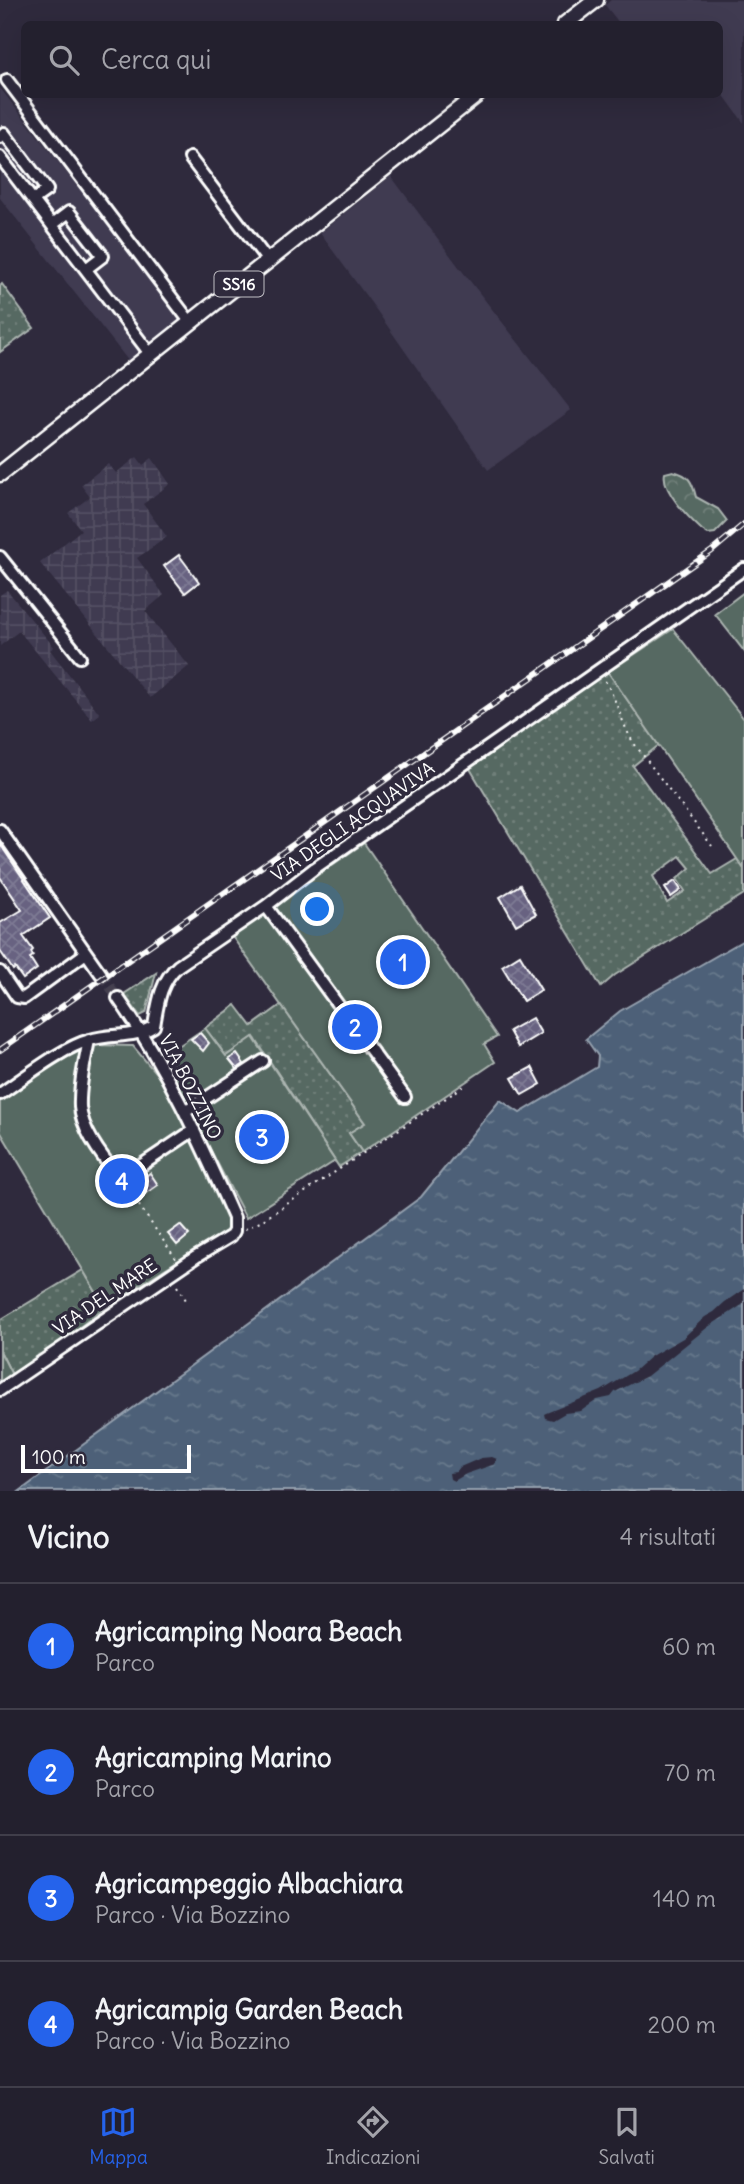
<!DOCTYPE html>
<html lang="it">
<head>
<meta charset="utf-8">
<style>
  :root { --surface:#23202e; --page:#2f2d3a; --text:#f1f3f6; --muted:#a3a3aa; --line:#403e4a; --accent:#2563eb }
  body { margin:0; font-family:Delius,sans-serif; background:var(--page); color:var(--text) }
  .scale { position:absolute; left:21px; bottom:18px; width:170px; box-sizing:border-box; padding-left:7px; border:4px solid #fff; border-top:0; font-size:19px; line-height:24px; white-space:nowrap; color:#fff; -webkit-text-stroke:5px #2f2a3d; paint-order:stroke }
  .you { position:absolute; left:318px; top:910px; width:24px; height:24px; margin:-18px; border:5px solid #fff; border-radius:50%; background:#1a73e8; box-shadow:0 0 0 10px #1a73e833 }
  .badge { display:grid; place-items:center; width:46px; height:46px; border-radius:50%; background:var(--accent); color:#fff; font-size:23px; font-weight:700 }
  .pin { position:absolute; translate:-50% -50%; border:4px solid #fff; box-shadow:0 2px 7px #0006 }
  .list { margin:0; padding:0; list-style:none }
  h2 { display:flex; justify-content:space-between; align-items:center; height:91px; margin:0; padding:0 28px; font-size:30px }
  h2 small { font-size:23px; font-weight:400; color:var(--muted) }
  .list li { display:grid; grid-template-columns:46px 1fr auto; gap:21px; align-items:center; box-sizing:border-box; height:126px; padding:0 28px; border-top:2px solid var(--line) }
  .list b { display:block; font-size:26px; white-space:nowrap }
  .list p { margin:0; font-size:23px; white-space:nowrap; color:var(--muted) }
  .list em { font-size:23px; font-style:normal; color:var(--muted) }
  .icon { flex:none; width:38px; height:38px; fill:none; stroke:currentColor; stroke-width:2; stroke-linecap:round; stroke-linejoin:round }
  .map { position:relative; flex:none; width:744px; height:1491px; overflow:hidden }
  .search { position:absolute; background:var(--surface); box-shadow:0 7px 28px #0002; left:21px; right:21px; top:21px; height:77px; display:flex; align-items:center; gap:18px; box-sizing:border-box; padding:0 24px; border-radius:10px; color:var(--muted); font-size:26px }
  .sheet { height:595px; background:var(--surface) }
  nav { display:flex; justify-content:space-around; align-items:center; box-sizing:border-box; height:98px; border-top:2px solid var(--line); background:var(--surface); font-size:19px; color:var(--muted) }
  nav a { display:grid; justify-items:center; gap:4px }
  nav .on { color:var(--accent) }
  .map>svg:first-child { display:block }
</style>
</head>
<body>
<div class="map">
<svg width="744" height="1491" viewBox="0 0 744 1491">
  <defs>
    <pattern id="industrial-grid" width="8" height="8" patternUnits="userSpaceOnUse" patternTransform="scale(1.75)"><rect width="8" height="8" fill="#403b51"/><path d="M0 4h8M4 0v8" fill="none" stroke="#534f62"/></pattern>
    <pattern id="grass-dots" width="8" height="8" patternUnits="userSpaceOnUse" patternTransform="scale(1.75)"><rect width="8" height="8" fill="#576962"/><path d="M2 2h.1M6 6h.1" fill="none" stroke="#70807a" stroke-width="1.8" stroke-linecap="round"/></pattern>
    <pattern id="forest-crowns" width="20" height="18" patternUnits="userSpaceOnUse" patternTransform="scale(1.75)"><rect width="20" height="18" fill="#576962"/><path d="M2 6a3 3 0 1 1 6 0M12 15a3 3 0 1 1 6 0" fill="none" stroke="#70807a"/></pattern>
    <pattern id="water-ripples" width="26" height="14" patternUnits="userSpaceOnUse" patternTransform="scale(1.75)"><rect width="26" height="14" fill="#4d6178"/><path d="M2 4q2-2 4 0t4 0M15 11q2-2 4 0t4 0" fill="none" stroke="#68798c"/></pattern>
    <pattern id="building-cross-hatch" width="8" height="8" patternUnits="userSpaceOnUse" patternTransform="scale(1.75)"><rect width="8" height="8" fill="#676281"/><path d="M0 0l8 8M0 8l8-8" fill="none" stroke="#7e7a94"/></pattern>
  </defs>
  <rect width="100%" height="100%" fill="#2f2a3d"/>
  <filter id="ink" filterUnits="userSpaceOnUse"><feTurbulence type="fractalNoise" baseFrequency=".0143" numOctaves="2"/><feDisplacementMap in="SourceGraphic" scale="14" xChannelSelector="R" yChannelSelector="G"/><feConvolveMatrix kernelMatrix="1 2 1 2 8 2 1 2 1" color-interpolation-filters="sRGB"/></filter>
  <g filter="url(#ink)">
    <path fill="#403b51" d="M611,0H744V123L720,90V24H620L605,5Z
      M0,88L183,321L130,363L0,198Z
      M391,176L459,267L571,410L488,470L377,311L320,233Z"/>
    <path fill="url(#industrial-grid)" d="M137,457L143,465L152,458L170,484L143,504L167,537L137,558L164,595L145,611L189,666L150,698L40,563L81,530L68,513L90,497L81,485L108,464L116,473Z
      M7,590L54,647L50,650L100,714L92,720L19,631L0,646V595Z"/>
    <path fill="url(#grass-dots)" stroke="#abb4b0" stroke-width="2" fill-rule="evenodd" d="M2,284L34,328L0,352V286Z
      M608,672L659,745L633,766L712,874L737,859L744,869V894L615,975L601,987L469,767ZM680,856L690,868L677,879L685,891L667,903L653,876Z
      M156,973L146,1013L140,1016L124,994Z
      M236,1005L252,1026L281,1005L365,1123L349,1133L362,1152L339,1167L254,1037L226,1056L205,1028Z
      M83,1270L105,1307L14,1379L0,1351V1320Z"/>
    <path fill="url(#forest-crowns)" stroke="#abb4b0" stroke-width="2" d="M673,471C689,475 692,481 696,497L718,509L727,521L715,533L708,534L702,530C689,518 661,490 665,473Z"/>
    <path fill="#576962" stroke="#abb4b0" stroke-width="2" d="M744,592V651L715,614Z
      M673,629L744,719V869L608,672Z
      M364,843L497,1037L484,1044L495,1062L362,1152L349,1133L365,1123L231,935Z
      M205,1028L226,1056L253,1037L335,1161L246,1218L162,1057Z
      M94,1045L133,1046L166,1085L192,1131L229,1220V1232L177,1261L105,1307L0,1131V1100L35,1076L81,1049L84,1054H89Z
      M0,1351L14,1379L0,1389Z"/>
    <path fill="url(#water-ripples)" stroke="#94a0ae" stroke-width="2" d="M744,940V1491H20L421,1197L500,1100L520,1113L597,1067L598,1056L586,1039L620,1011Z"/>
    <path fill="#2f2a3d" d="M744,1289V1303L742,1305L708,1327L647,1376L615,1392L611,1397L597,1400L581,1411L565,1413L553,1420L545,1418L544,1414L546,1413L601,1391L634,1371L651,1356L683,1338L705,1317L714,1312L725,1302Z
      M492,1457L497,1459L495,1464L466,1474L454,1481L450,1479L449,1473L456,1472L460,1467L481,1458Z"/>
    <path fill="url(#building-cross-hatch)" stroke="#fff" stroke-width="2" d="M179,555L199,582L185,593L164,566Z
      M0,844L50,918L23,936L33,950L31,952L33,956L30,958L37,969L23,979L15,968L13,970L0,951V923L22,910L0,877Z
      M675,881L681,890L671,897L665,888Z
      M520,885L536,914L516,925L500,897Z
      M520,955L541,990L523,1001L502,966Z
      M532,1018L541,1033L518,1047L509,1031Z
      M200,1033L209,1043L203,1051L191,1039Z
      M237,1054L244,1064L237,1069L229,1059Z
      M532,1067L541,1084L522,1095L512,1078Z
      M150,1173L158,1185L142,1196L134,1184Z
      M180,1225L189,1235L177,1245L168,1234Z"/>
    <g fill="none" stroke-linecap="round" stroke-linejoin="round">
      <path stroke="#443f50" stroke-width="10" stroke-dasharray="10 5" stroke-linecap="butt" d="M101,974L118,998"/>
      <defs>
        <path id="minor" d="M7,80L191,323
          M0,137L4,133L47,190L33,200
          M0,157L151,355
          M190,158L268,261
          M52,225L69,212L103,256L86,269
          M0,557L80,657
          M0,830L101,974
          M266,906L405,1097
          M0,972L17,997L24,998L86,953
          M89,1040C85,1061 79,1085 80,1107C82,1132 105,1161 121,1179L194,1130
          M0,1094C24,1078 63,1047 90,1040C112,1033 134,1039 154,1026C158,1003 160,982 178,966L266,906L315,868L744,569
          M185,1112L263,1061
          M0,1390L196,1257L231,1236L234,1231V1218C200,1142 166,1066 118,998"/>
        <path id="major" d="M565,24L596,0
          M0,474L478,94"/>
      </defs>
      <use href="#minor" stroke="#fff" stroke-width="16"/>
      <use href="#major" stroke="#fff" stroke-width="19"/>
      <path stroke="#fff" stroke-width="2" stroke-dasharray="2 5" stroke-linecap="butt" d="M605,681C617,700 621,722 633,742L712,846
        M127,1188L176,1259
        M245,1229L260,1222L464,1086
        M177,1286L188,1303"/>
      <use href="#minor" stroke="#2f2a3d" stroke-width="10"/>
      <use href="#major" stroke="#2f2a3d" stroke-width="14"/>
      <defs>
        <path id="rail" d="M0,1050L712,551L744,524"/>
      </defs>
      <use href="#rail" stroke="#fff" stroke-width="6"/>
      <use href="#rail" stroke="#2f2a3d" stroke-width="3.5" stroke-dasharray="10" stroke-linecap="butt"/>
    </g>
  </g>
  <g text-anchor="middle" stroke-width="7" stroke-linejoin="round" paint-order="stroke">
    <rect fill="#2f2a3d" stroke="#c1bfc5" stroke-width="2" x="214.5" y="271.5" width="49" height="25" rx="5"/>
    <g font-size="16" font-weight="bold" fill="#fff">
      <text x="239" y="290">SS16</text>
    </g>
    <g font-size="18" fill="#fff" stroke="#2f2a3d">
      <text transform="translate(353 822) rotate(-35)" y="6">VIA DEGLI ACQUAVIVA</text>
      <text transform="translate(190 1087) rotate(63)" y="6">VIA BOZZINO</text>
      <text transform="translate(105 1297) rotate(-34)" y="6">VIA DEL MARE</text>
    </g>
  </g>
</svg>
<div class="scale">100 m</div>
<div class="you"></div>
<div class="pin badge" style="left:403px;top:962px">1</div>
<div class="pin badge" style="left:355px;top:1027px">2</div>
<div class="pin badge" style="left:262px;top:1137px">3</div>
<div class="pin badge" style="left:122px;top:1181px">4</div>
<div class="search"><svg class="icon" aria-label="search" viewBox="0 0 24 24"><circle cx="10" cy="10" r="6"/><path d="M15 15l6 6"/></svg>Cerca qui</div>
</div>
<section class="sheet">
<h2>Vicino<small>4 risultati</small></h2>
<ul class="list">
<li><span class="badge">1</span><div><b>Agricamping Noara Beach</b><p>Parco</p></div><em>60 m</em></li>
<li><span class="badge">2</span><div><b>Agricamping Marino</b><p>Parco</p></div><em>70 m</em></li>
<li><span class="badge">3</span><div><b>Agricampeggio Albachiara</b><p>Parco · Via Bozzino</p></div><em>140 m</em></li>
<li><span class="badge">4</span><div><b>Agricampig Garden Beach</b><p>Parco · Via Bozzino</p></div><em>200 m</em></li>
</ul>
</section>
<nav>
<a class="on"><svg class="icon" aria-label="map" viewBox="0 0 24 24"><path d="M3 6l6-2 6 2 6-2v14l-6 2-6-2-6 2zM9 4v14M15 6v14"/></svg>Mappa</a>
<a><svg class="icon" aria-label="directions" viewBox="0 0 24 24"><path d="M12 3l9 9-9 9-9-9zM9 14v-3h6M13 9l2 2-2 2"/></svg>Indicazioni</a>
<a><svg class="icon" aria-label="saved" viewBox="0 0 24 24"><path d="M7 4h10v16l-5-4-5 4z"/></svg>Salvati</a>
</nav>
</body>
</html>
